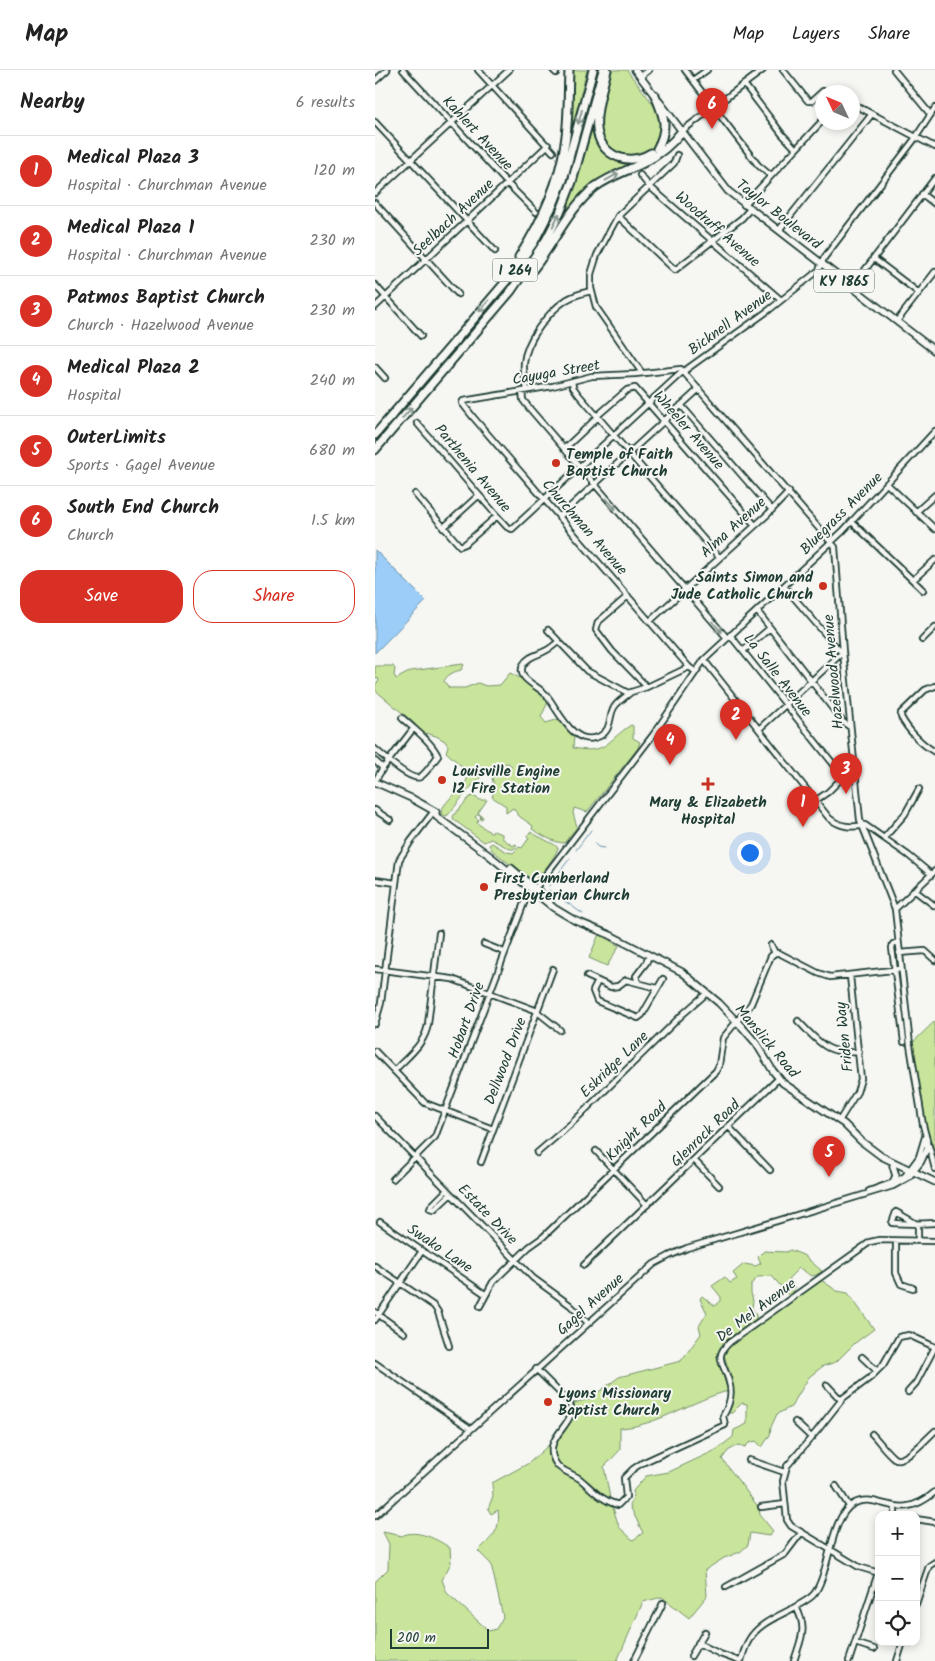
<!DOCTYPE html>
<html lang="en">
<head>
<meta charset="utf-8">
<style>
  :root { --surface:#fff; --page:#f6f6f6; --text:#222; --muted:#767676; --line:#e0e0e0; --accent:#d93025 }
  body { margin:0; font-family:Kalam,sans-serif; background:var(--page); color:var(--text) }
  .controls { position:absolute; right:15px; bottom:15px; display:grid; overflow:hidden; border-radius:10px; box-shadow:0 2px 8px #0003 }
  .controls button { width:45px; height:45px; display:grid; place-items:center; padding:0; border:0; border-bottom:1px solid var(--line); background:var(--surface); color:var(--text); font:25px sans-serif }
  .compass { position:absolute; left:440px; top:15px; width:45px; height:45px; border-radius:50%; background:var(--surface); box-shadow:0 2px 8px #0003; rotate:314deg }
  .scale { position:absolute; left:15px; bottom:12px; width:99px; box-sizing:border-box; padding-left:5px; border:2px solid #1f3d34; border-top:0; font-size:14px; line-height:18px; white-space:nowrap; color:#1f3d34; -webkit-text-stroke:4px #f6f6f2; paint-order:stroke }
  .you { position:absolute; left:374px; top:782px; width:18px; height:18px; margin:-12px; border:4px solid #fff; border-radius:50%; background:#1a73e8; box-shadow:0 0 0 8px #1a73e833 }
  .badge { display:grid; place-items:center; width:32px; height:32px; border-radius:50%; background:var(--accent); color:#fff; font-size:16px; font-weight:700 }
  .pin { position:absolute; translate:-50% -41px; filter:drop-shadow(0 1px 2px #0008) }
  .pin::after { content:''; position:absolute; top:26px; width:18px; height:15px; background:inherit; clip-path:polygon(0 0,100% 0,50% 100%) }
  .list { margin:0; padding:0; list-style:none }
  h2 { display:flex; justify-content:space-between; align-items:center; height:65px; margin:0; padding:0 20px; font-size:21px }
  h2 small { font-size:16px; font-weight:400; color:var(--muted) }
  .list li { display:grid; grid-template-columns:32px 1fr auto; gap:15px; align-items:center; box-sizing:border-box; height:70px; padding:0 20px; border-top:1px solid var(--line) }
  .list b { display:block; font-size:19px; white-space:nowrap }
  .list p { margin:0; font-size:16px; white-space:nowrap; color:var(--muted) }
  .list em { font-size:16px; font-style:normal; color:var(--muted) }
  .actions { display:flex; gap:10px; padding:15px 20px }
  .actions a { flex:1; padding:11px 0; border:1px solid var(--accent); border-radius:20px; text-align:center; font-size:18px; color:var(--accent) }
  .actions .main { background:var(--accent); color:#fff }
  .icon { flex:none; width:28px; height:28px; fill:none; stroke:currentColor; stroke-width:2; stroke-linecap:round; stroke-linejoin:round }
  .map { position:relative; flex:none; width:560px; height:1591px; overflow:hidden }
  header { display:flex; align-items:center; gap:30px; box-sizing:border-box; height:70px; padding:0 25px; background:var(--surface); border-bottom:1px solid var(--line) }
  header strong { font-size:24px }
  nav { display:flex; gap:28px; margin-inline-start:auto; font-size:18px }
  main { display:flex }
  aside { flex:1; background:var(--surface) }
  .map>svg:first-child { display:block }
</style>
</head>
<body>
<header>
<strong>Map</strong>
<nav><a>Map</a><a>Layers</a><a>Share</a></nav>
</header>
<main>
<aside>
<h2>Nearby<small>6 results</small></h2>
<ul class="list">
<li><span class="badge">1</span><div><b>Medical Plaza 3</b><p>Hospital · Churchman Avenue</p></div><em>120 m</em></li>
<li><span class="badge">2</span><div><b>Medical Plaza 1</b><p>Hospital · Churchman Avenue</p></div><em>230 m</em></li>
<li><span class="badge">3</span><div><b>Patmos Baptist Church</b><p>Church · Hazelwood Avenue</p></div><em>230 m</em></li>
<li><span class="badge">4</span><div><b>Medical Plaza 2</b><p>Hospital</p></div><em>240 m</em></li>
<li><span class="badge">5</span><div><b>OuterLimits</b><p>Sports · Gagel Avenue</p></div><em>680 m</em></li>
<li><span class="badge">6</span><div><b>South End Church</b><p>Church</p></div><em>1.5 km</em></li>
</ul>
<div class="actions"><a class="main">Save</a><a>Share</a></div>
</aside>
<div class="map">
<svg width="560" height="1591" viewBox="0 0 560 1591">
  <rect width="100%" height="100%" fill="#f6f6f2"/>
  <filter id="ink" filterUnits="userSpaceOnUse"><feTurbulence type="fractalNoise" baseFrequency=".02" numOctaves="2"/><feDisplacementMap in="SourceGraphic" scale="10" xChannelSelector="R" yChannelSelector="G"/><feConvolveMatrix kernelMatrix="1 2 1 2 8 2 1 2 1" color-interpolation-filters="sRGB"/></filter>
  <g filter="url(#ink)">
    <path fill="#c9e59c" stroke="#749168" d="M197,0H212L193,74Z
      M235,0H252C260,12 282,36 285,48C298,97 220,100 223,49Z
      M218,56L222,72L257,93L256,95L237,104L185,154L203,107Z
      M88,594L89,595L86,600C78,602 73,604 69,611L74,618H90L103,613L111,616L125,615L135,603C150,610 161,618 173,630V632L166,647L171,653L181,650L186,652L199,666L198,678C232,685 231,671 256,655L258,656V668L265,672L263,678L212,742L199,738L198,743L202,757L189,773C178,773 166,764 157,759L158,756L144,746L138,738L131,743V736L117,727L120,719L117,708C121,702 130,700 137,696L133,693C107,697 89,726 73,745L70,746L66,744C68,727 95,719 93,702L71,682L73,676L70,671L61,666L47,662L38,652L0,620V615L4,611L3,608L0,609V596H18L20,599L19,605L21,609L36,601Z
      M98,726L105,730H112L103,743L108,747L107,749H105L106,746L103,744L100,747L104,750L102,753L116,763L118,761L127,764V768L138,776L140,774L142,775L139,779H135L116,769L109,772L79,750L78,746L95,727Z
      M155,762L180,775L183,778C180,787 164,809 156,811L117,780L114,775L117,773L132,782L138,783L144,777L147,778L154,768L152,766Z
      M224,864L244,876L232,896L214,888Z
      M560,951V1082L549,1051L535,975Z
      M415,1180L428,1185L447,1201C434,1211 435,1203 424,1198L414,1208L420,1218L418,1222L413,1225L397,1206L383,1207L376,1214V1223L378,1231L377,1238L381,1245V1250C367,1260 347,1269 342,1286L353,1321C317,1330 283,1356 245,1358V1380L229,1397L235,1428L244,1457L258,1470L268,1463L255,1436L259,1425L258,1421L271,1406L294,1402L341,1380L358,1367L359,1360L372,1354V1334L367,1333L357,1343H351L355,1332L357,1310L349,1285L353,1275L446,1210L462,1221L473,1223L499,1259L480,1273L461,1292L448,1296L434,1307L416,1337L402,1344L396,1357L395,1365L387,1377L381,1371L374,1373L370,1377L363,1375L353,1381L347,1389L384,1438L385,1445L398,1461L394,1466L375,1463L373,1475L365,1482L349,1488L330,1500L332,1526L314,1548L287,1527L268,1532L242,1591H0V1512L13,1499L14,1474L8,1462L27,1466C41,1458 64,1470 75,1478L76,1493L67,1510L72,1523L114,1561L121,1559L128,1547L116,1494L103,1481C117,1467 126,1461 123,1440L116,1444L113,1439L118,1426L117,1413L154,1393L188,1362L200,1341L199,1333L214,1329L244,1307L306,1291L326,1264L324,1256L332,1243L325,1229L327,1226L340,1236L346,1231V1227L337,1216L350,1207L355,1213L362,1209L358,1203L369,1194L381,1196L386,1193L383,1187L389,1181L411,1182Z"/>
    <path fill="#9bcdf8" stroke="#6993aa" d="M0,480L51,531L0,583Z"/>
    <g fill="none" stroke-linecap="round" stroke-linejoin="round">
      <path stroke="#6993aa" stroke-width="1" d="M220,774L223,777L229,778
        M201,780L216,760
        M174,816L195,788
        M174,820L208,844"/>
      <defs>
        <path id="minor" d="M28,0L133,114L161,142
          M103,0L178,82
          M178,0L181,3
          M310,0L383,95L396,106
          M408,0L433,31H437L448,21L454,22
          M519,0L555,44
          M265,7L274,0
          M318,10L332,0
          M0,11L12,0
          M369,14L407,64L421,79
          M478,34L560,77
          M0,52L120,181
          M307,61L388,0
          M265,105L274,116L406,230
          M0,123L134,0
          M547,124L560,134
          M0,133L83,224
          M369,135L448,50
          M243,146L300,200L367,148L375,139
          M404,160L497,44
          M498,188L544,223
          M0,215L46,266
          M477,217L560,108
          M0,237L173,75
          M522,251L560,202
          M0,297L10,308
          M267,303L221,237L216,218V204L222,185L243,146L299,93L302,85
          M197,311L198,317L203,324L344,487
          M152,320C151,312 148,303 149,293C151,271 172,243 191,230C199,225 207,223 216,221
          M147,321L148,330L155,339L352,568
          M306,335L397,440
          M222,346L252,320L260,318L380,455
          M42,353L122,446L132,457L137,459L305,304L394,240L444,200L449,188L539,70L560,38
          M189,379L223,347
          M512,414L560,459
          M40,424L85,476L90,474L122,446
          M541,442L560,425
          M184,447L324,319
          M477,452L548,520
          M68,458L104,425
          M538,510L560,490
          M253,526L223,552L221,560L237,581L272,617
          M382,541L468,652L475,657
          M275,551L393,444L414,422
          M173,560L212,601L253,623L272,617L314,597
          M355,565L468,706
          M547,570L560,557
          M183,572C179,575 175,579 170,581C163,585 153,586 148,595C141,610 165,616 172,626C184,641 199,679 225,666C238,659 233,645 240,636C244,631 250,627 255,623
          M368,581L395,558
          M329,590L454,748C465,757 476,758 490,755L533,785L556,804
          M560,616L550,620L526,643V647C533,660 546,674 560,682
          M384,659L468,582L463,579L409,516
          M0,679C7,685 37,712 45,707C52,703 58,692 63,686C56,671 39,659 27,648
          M0,691L8,698L0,711
          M8,698L38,659
          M440,731L453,722L475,700L479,699
          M0,740L15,750
          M509,768L530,744L544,719
          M0,810L21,813
          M539,820L560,836
          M520,839L560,801
          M523,872L518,874L517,878L529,972
          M109,874L129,882
          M396,875L400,883
          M400,883H404L443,903L455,907L526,899
          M524,883L550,881L560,890
          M0,899L77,909L160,940L185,960
          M212,906L236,917L243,916L251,910L282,918
          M223,911L218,921L222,931L263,948L267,945L288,909
          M263,912L261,906L271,893L274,886
          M423,951C445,973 450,984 484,982
          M0,954L6,933L24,790L36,771L59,741
          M0,981L50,1033L118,1059
          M19,1001C33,986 50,974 53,954L64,863
          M0,1046L158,1208L195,1235L213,1253
          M464,1051L482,1022L486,1009L475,906
          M354,1057L395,1100
          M554,1076L560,1099
          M221,1081L272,1135
          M162,1083L197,1053L308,944L332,923
          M319,1090L344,1116
          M106,1092L178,899
          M18,1109L60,1067L149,833L278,665L329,590L468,461L560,361
          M72,1120L57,1135L55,1139L59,1140L76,1124
          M494,1121L522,1111L530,1106L544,1087L550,1067
          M5,1152L110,1224
          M540,1153L521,1142L517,1153C532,1154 545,1154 560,1153
          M543,1170V1155
          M521,1171V1203L526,1214L538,1218
          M209,1195L404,1008
          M0,1196L59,1236L63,1242L74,1276
          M105,1236L118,1212L154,1177L168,1167L341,1001L344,995L348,968L376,934L396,886L400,883
          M0,1242L29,1263
          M0,1250L47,1181
          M487,1287L502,1301
          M0,1293L96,1359
          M161,1299L192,1330C211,1352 161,1366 182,1395C187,1401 198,1404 205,1409C217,1419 227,1431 243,1435L251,1427L249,1408L258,1399L267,1393L350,1355L348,1346C354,1336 358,1324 354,1312C350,1294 337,1288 355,1272L495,1172L504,1170L560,1171
          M452,1315L466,1330
          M533,1322L541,1313L560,1277
          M420,1352L437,1368
          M497,1364C504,1371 511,1382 519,1388C529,1395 552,1368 560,1361
          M374,1390L409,1402
          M461,1416L474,1436
          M386,1437L410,1434
          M520,1445V1437
          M0,1446L279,1194L294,1186L312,1178L518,1116L534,1107L546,1092L552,1079V1070L548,1055L535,975L520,839L485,750L468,582L460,477L306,299L260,304L217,306L178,316L88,331L87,333L98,347L314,597L321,602
          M541,1449L560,1452
          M504,1503L484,1497L416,1456L412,1450L408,1411L412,1396L442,1361L468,1328L496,1307L508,1295L524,1267L534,1265L560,1277
          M351,1517L410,1484L426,1463
          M541,1534L554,1496L560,1492
          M323,1573L345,1584L364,1591
          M480,1573L499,1579
          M316,1586L330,1562
          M259,1591L288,1533
          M366,1591C368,1584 370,1576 374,1570C383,1553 405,1546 420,1537C426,1533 434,1530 439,1524C455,1503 455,1447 478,1434C503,1420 522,1455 560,1422
          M419,1591C426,1568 433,1559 421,1537
          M474,1591L503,1503
          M522,1591L528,1572"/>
        <path id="major" d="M260,0L353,121L560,281
          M0,712L36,728L61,742
          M59,741L62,747L115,786L179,838L199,850L235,865L307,902L344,933L367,957L381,973L398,1001L408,1013L469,1054L486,1071L506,1086L560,1112
          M136,798L175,831
          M518,1096L521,1106L518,1112"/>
        <path id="highway" d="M232,0C226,27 207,72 243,87C254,91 266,89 276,83
          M280,25C289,47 294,57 282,79
          M144,187C166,153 184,114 190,73C194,49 193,24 194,0
          M155,203C178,176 192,140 220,117C235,106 252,101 268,93C282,86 297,74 307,61
          M0,365L133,209L159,172L178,135L188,110L218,0
          M0,380L136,221L171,170L185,143L197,112L228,0"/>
      </defs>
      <use href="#minor" stroke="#1f3d34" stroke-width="8"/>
      <use href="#major" stroke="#1f3d34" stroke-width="9"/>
      <use href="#highway" stroke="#1f3d34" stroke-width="11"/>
      <use href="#minor" stroke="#f6f6f2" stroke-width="4.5"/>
      <use href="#major" stroke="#f6f6f2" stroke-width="5.5"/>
      <use href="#highway" stroke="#f6f6f2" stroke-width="7"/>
    </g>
    <defs><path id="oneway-shaft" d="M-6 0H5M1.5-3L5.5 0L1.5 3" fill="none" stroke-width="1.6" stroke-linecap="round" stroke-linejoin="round" transform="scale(1.25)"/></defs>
    <g stroke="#8a9a93">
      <use href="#oneway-shaft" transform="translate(205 47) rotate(105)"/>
      <use href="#oneway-shaft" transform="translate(237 107) rotate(-29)"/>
      <use href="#oneway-shaft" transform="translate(181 150) rotate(-64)"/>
      <use href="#oneway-shaft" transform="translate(109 236) rotate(131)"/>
      <use href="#oneway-shaft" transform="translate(32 343) rotate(-49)"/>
      <use href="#oneway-shaft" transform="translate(236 434) rotate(49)"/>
      <use href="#oneway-shaft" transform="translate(342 557) rotate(49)"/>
    </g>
  </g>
  <g fill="#c8321e" stroke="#f6f6f2" stroke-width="2">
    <circle cx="181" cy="393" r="5"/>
    <circle cx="448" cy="516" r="5"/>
    <circle cx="67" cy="710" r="5"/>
    <path d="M330.5 706.5h5v5h5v5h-5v5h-5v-5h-5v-5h5z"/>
    <circle cx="109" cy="817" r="5"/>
    <circle cx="173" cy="1332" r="5"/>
  </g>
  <g text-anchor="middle" stroke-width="4" stroke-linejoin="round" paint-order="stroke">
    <g fill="#f6f6f2" stroke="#60746d" stroke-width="1">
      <rect x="117.5" y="188.5" width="45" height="23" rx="4"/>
      <rect x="439" y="199.5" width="60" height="23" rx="4"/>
    </g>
    <g font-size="14" font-weight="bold" fill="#1f3d34">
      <text x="140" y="205">I 264</text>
      <text x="469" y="216">KY 1865</text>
    </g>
    <g font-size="15" fill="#1f3d34" stroke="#f6f6f2">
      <text transform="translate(103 63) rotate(47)" y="5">Kahlert Avenue</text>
      <text transform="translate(404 144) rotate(38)" y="5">Taylor Boulevard</text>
      <text transform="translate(78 147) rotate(-43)" y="5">Seelbach Avenue</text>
      <text transform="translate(343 159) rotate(41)" y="5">Woodruff Avenue</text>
      <text transform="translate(355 252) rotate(-36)" y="5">Bicknell Avenue</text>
      <text transform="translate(181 302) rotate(-10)" y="5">Cayuga Street</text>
      <text transform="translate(314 360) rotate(49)" y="5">Wheeler Avenue</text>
      <text transform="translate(98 398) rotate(50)" y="5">Parthenia Avenue</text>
      <text transform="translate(466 443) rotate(-45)" y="5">Bluegrass Avenue</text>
      <text transform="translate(210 457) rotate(49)" y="5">Churchman Avenue</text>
      <text transform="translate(358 457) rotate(-42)" y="5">Alma Avenue</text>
      <text transform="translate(458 602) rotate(-95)" y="5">Hazelwood Avenue</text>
      <text transform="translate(403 605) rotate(52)" y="5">La Salle Avenue</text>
      <text transform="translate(91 950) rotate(-70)" y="5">Hobart Drive</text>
      <text transform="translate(469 967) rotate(-96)" y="5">Friden Way</text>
      <text transform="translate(392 971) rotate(50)" y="5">Manslick Road</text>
      <text transform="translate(130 991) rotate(-69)" y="5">Dellwood Drive</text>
      <text transform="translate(239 994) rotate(-44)" y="5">Eskridge Lane</text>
      <text transform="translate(261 1061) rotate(-44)" y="5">Knight Road</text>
      <text transform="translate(330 1063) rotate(-44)" y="5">Glenrock Road</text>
      <text transform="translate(113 1144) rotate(46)" y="5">Estate Drive</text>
      <text transform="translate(65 1178) rotate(34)" y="5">Swako Lane</text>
      <text transform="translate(215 1234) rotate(-42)" y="5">Gagel Avenue</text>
      <text transform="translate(381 1240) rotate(-37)" y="5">De Mel Avenue</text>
    </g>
    <g font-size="15" font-weight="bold" fill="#1f3d34" stroke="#f6f6f2" text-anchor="start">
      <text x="191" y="389">Temple of Faith<tspan x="191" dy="17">Baptist Church</tspan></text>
      <text x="438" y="512" text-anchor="end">Saints Simon and<tspan x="438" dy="17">Jude Catholic Church</tspan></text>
      <text x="77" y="706">Louisville Engine<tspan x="77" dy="17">12 Fire Station</tspan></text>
      <text x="333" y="737" text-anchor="middle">Mary &amp; Elizabeth<tspan x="333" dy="17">Hospital</tspan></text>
      <text x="119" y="813">First Cumberland<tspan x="119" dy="17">Presbyterian Church</tspan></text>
      <text x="183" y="1328">Lyons Missionary<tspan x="183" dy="17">Baptist Church</tspan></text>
    </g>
  </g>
</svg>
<div class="controls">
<button>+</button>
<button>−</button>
<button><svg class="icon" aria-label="locate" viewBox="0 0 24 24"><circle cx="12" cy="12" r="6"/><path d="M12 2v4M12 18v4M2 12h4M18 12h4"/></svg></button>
</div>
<svg class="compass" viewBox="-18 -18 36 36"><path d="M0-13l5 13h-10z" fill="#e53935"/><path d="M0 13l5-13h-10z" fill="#767676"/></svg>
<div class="scale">200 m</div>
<div class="you"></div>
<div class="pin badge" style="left:428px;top:757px">1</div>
<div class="pin badge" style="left:361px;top:670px">2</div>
<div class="pin badge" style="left:471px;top:724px">3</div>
<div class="pin badge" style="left:295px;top:695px">4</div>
<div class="pin badge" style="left:454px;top:1107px">5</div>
<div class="pin badge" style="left:337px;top:59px">6</div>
</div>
</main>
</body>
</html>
